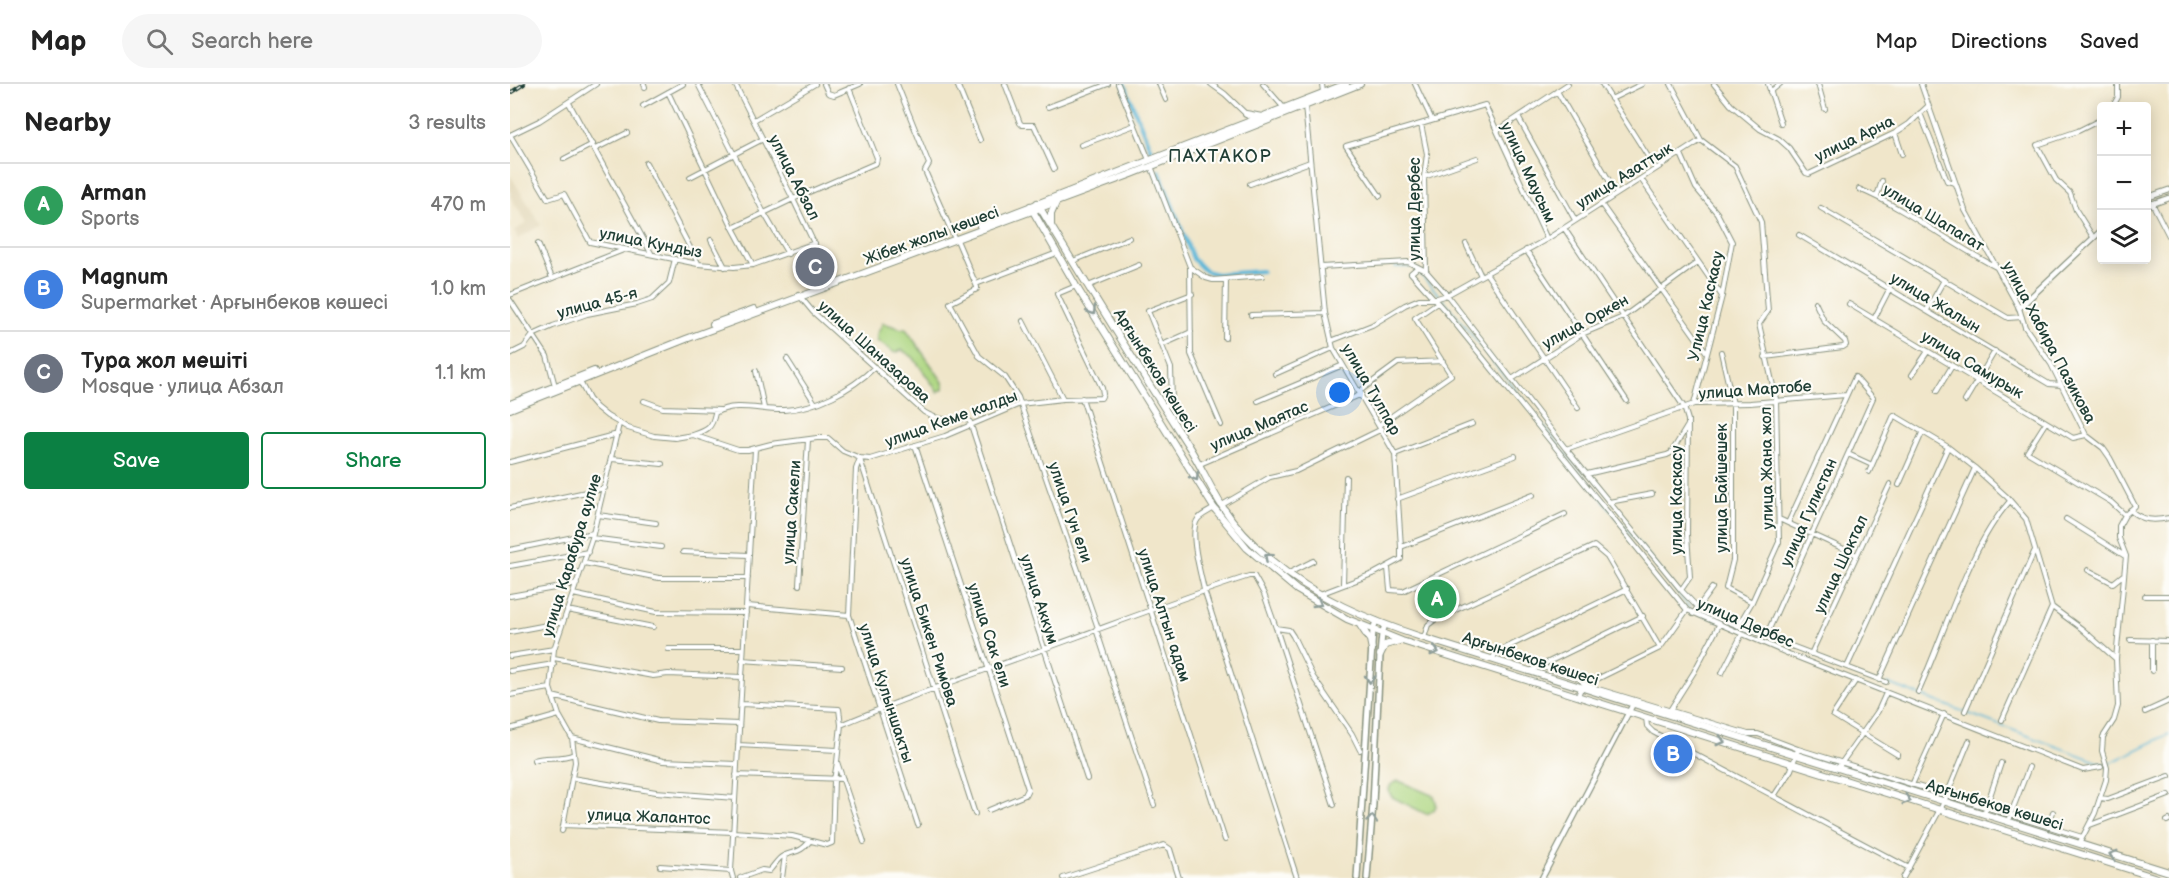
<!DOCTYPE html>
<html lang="en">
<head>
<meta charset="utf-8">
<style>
  :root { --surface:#fff; --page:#f6f6f6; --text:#222; --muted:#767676; --line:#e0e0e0; --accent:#0b8043 }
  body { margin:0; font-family:"Balsamiq Sans",sans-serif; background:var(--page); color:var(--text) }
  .controls { position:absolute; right:18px; top:18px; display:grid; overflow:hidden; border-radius:6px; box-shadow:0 3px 15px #0003 }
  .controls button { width:54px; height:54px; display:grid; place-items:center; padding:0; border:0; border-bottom:2px solid var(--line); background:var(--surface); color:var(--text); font:30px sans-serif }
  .you { position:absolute; left:830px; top:309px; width:21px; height:21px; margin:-15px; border:4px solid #fff; border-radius:50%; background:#1a73e8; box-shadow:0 0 0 9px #1a73e833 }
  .badge { display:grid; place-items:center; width:39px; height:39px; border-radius:50%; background:var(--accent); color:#fff; font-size:20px; font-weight:700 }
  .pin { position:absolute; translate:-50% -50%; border:3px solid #fff; box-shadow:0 2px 6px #0006 }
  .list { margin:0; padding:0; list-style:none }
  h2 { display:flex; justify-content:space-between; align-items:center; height:78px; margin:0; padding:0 24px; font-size:26px }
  h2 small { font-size:20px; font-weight:400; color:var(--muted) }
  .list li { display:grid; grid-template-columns:39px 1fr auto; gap:18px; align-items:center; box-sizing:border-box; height:84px; padding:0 24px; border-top:2px solid var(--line) }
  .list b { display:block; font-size:22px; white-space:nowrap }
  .list p { margin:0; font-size:20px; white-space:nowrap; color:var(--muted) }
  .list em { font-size:20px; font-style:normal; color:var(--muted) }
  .actions { display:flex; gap:12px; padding:18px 24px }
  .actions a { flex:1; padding:14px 0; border:2px solid var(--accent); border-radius:6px; text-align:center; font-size:21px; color:var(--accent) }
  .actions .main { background:var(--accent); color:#fff }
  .icon { flex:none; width:33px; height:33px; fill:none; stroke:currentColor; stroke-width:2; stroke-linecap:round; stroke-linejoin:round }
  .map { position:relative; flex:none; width:1659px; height:794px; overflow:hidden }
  header { display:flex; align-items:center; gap:36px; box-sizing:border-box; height:84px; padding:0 30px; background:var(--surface); border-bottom:2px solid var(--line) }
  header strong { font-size:28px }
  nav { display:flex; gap:33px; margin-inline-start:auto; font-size:21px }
  .search { width:420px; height:54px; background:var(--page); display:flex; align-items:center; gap:15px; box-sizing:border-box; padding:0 21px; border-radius:33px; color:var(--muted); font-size:22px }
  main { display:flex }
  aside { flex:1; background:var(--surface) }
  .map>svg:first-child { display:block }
</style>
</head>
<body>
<header>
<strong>Map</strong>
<div class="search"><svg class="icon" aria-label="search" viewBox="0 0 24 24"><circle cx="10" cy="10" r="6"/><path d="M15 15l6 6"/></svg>Search here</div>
<nav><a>Map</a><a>Directions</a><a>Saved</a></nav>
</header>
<main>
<aside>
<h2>Nearby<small>3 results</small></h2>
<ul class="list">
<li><span class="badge" style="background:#2e9e5b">A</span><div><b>Arman</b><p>Sports</p></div><em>470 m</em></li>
<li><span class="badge" style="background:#3f7fe0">B</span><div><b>Magnum</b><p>Supermarket · Арғынбеков көшесі</p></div><em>1.0 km</em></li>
<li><span class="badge" style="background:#6b7280">C</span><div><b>Тура жол мешіті</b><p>Mosque · улица Абзал</p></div><em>1.1 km</em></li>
</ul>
<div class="actions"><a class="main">Save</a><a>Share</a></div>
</aside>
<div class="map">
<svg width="1659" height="794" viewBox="0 0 1659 794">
  <rect width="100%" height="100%" fill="#fdfcf7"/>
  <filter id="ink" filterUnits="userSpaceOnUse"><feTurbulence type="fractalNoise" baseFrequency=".0167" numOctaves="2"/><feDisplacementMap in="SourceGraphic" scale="12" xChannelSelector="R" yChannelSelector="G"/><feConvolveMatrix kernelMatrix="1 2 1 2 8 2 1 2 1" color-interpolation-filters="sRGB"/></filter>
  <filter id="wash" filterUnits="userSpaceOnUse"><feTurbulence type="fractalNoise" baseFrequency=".008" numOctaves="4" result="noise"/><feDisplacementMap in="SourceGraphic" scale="24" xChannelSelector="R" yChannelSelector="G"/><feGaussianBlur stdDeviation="1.35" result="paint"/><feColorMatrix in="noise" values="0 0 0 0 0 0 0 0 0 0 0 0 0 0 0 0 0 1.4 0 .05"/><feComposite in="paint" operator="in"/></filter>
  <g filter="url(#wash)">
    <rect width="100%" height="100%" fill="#f0e6ca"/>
    <path fill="#e2d7b7" d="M0,91L31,141L8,155L4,147L17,139L0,112Z"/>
    <path fill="#acd57f" stroke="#66895a" stroke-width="1.5" d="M373,239L392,245H396L433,298L434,304L428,308L403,273L392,266L385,269L367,257V250Z
      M889,697L924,712C929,722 925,727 916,730L882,713C876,705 880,699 889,697Z"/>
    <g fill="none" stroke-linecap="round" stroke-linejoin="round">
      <path stroke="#59b6d8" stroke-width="1.5" d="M885,183H901
        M908,188L929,211
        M933,215L1050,362
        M1053,366L1180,524
        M1192,530L1238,547
        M1377,599L1596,681L1659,650"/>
      <path stroke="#59b6d8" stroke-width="4" d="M614,0L641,66
        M649,87L683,175L695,187L707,190L752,187"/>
    </g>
  </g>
  <g filter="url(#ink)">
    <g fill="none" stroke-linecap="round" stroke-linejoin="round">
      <defs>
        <path id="minor" d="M134,0L135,3
          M188,0L254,129L278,170
          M225,0L283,115L322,197
          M314,0L318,9L324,11L350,0
          M387,0L419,80L415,87L444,153
          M447,0L470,56
          M495,0L510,39L512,41H524L544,85
          M608,0L639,76
          M649,0L656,16
          M701,0L715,10L738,32
          M753,0L774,24
          M812,0L813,8
          M905,0L922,36
          M1092,0L1146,85
          M1161,0L1191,56L1225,82L1251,138L1258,227L1249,240L1266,315L1269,458L1242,518L1228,542
          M1204,0L1221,21L1250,45L1269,55L1279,64L1296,89L1299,90L1385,49L1399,40L1418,22
          M1258,0L1271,39
          M1308,0L1315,25
          M1411,0L1455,126L1509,224L1515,243L1541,280L1576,351L1593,364L1600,374L1625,422L1615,431L1609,442V454L1616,472L1606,575L1608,622L1604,636L1593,653L1592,667L1597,684L1596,696L1585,729L1569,760
          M1047,7L1107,110
          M158,8L223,144L243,181
          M1260,8L1270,0
          M1101,15L1132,0
          M59,19L141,169
          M133,22L173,0
          M795,22L815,229L823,264L885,370L891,463V475L865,489L810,510
          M1603,22L1608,13V0
          M538,23L598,0
          M1410,29L1437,97L1445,99
          M1008,33L1065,136
          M244,36L305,0
          M911,40L917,70L914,93L916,187L937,211L1056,365L1171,506L1192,528L1376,598
          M987,47L1058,0
          M1385,49L1392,70
          M0,51L38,115L54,110L80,158L188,180L224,183L243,181L305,159
          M0,51L29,37L86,0
          M571,61L625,41
          M85,65L117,49
          M1171,70L1186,104L1207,129L1222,158L1212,212L1184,320
          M54,75L83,60
          M136,79L188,179
          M641,82L680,183L696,194L703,196L752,192
          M180,93L253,55
          M914,93L967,74
          M1131,95L1212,212
          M740,100L800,78
          M1349,105C1397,125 1439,159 1486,183
          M870,112L836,62L975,21L1037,155
          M1367,112L1372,97
          M1642,119L1659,152
          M1091,120L1197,269
          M1311,124L1498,234L1512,233
          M223,144L283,115L366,79L367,74L339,4
          M1054,144L1174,323L1178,336L1177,451L1180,493L1171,506
          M1289,151L1539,300L1551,301
          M1583,153L1566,126L1560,109L1546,96L1527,61L1568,47L1592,35
          M201,156L215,183
          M447,156L467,203V205L440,219L469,272L495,293L508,313L588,544
          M28,160L42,194
          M956,160L971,192
          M1016,166L1117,317
          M563,177L619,154
          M811,183L898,178L916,187
          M908,183L901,189L935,227L1177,526L1279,570L1573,686L1591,683
          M680,184L681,270L711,341
          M976,189L1068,324
          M466,200L547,169
          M578,202L629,181
          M288,210L303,228L414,328C428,337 442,336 457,334L460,338L577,695
          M0,211L116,165
          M0,216L37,272L45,302
          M1339,220L1563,354L1576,351
          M1417,226L1434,196
          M741,231L815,229
          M1364,235L1380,204
          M513,237L553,315
          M715,254L716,195
          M821,257L862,241L895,221L909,215H924L937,211L1037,155L1191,56
          M652,261L681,248
          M1211,268L1223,320V476L1216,504L1242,518
          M0,270L14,263L23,251L43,242L77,230L127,220L142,215L159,199L165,175
          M1255,273L1333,263L1336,261L1335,257L1314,237L1305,218
          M277,275L305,319
          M246,287L254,324
          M765,290L823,264
          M1402,291L1418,267
          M1002,295L1072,250L1113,233L1188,178
          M69,296L79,315L86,323L97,332L118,344L144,352L165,354L183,351L228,366H238L261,360L307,354H318L333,367L350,374L360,375L435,352L510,320L553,315L591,314L593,310L592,304L547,210L566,202
          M850,307L888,279L933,277
          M1427,307L1442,282
          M572,314L715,756
          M134,317L153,324L210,326
          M748,317L833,281
          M1455,317L1485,267
          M654,323L662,317L661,284L638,227L682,210
          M1536,338L1517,368L1601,418L1615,431
          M869,341L941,291L905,234L927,219
          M183,351C198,346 202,344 205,329C226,317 251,327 274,326C307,324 341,306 365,283
          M405,361L518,705L515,711L479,726
          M1056,365L1184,320L1240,319L1336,311
          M885,370L962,340
          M1338,370L1362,381
          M350,374L346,385L339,531L408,741
          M102,375L152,380
          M350,375L465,730
          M0,378L108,350
          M690,380L852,310
          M1359,388L1384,331L1438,363L1465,384L1497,413L1516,435L1542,523L1572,545L1606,575
          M1077,390L1157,371L1161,369L1178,341
          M1389,401L1412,349
          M887,415L1005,372
          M1099,418L1142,410
          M712,421L760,393L786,387L872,345
          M0,424L95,404
          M704,424C699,428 692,430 688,435C678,447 691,491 694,506L787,794
          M1620,426C1632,437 1644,437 1659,434
          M88,431L146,439
          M1269,435L1347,471
          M1556,435L1615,472
          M82,454L151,463
          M891,463L1023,411
          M0,466L83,449
          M173,468L238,471
          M74,479L149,494H238
          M0,482L78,468
          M878,484L880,506L893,507L1055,430
          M1578,486L1603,499L1613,491
          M779,489L803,477
          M833,500L836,393
          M289,501L298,356
          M63,510L146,528L236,529
          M0,512L67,500
          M1635,512H1659
          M237,522L339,531
          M57,526L143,543
          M1183,530L1202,504
          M766,544L779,546L783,552L803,593L842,650L850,666
          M586,545L644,721
          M0,548L53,538
          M1256,552L1363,314L1345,293L1278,439
          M914,554L918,541L926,535L1084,462L1097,473L1150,564
          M1620,556L1659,557
          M1642,556V587
          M158,565H232
          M1301,570L1380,400
          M0,572L44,565
          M44,574L143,592L158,590L232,593
          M982,575L987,568L1117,505
          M232,576L332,583
          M1030,582L1070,595L1075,601L1238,650
          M1337,583L1438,363
          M0,587L44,580
          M1020,587L1133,532
          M1212,589L1232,550
          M1346,596L1323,631L1388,671
          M1369,596L1465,384
          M1408,608C1435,550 1458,464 1500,417
          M0,611L40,604
          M42,612L148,637L229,640
          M1068,612L1071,604L1075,601L1150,564L1177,526
          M232,620L329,625L331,641L327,678L354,758
          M1160,626L1184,588L1209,541
          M1455,627L1524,468
          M1635,628L1659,617
          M1136,634L1137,642L1143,648L1399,784
          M1492,636L1542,523
          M331,641C393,614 456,593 520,570C593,544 665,516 739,492H744L754,510L766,544L824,721
          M0,645L49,631
          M1238,650H1248L1288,665L1281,686L1264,712
          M62,654L153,677L226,680
          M228,661L327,666
          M1288,665L1572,753
          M24,676C37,672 51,676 64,670
          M1330,681L1368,627L1376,609
          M226,691L333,695
          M62,694L146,708L225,714
          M1402,701L1434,630
          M1590,714L1598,715L1659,692
          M1475,727L1491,679
          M1498,737L1519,683
          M1657,737L1659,736
          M53,741L223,748L282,752L317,761L322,759L324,696L327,678
          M1580,741L1659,711
          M1538,743L1543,728
          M52,747L65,678L62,654L49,631L40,604L44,565L82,454L109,340
          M150,782L221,787
          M223,794L221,787L245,365
          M230,794L252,786L259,787C264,782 268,774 273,772C286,766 289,770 300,757
          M272,794L275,771
          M553,794L654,761L660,765L669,794
          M1393,794L1434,718L1459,657"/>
        <path id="tertiary" d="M1636,114L1659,106
          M1636,122L1659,114
          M1509,224L1592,146
          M1032,794L1123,620"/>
        <path id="secondary" d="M847,794L863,546L866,537
          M857,794L863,720L870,571L872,550L875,541"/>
        <path id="primary" d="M736,30L752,33
          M527,119C577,201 627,282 679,363C691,382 700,403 712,422C725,442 743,461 761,476C806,514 858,536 914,554L1659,788
          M520,122L566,202L704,424L737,464L787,506L837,535L892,557L1647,794
          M470,142L836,0
          M541,142V130L546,119
          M203,240L244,225
          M0,320L84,287
          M0,325L176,255L622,90L850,0
          M850,541L860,556L862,566
          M870,571L875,561L889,557"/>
      </defs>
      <use href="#minor" stroke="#88927f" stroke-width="6"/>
      <use href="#tertiary" stroke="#88927f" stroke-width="7"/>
      <use href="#secondary" stroke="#88927f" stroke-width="8"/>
      <use href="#primary" stroke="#88927f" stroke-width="8"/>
      <use href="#minor" stroke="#fff" stroke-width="4"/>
      <use href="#tertiary" stroke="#fff" stroke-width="4.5"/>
      <use href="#secondary" stroke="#fff" stroke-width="5"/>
      <use href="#primary" stroke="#fff" stroke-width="6"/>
      <defs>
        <path id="rail" d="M0,9L14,0"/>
      </defs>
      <use href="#rail" stroke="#1f3d34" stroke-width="4"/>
      <use href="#rail" stroke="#fdfcf7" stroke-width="1.5" stroke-dasharray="4.5" stroke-linecap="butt"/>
    </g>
    <defs><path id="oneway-chevron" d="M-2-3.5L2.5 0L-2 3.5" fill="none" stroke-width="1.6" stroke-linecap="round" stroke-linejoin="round" transform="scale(1.5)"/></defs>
    <g stroke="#8f9e9a">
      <use href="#oneway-chevron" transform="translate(582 227) rotate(58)"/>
      <use href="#oneway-chevron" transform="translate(685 393) rotate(58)"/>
      <use href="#oneway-chevron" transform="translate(758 473) rotate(-138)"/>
      <use href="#oneway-chevron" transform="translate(808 519) rotate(30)"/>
      <use href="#oneway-chevron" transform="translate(925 567) rotate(17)"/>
      <use href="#oneway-chevron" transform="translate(860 595) rotate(93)"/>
      <use href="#oneway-chevron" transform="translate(1211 657) rotate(17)"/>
      <use href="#oneway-chevron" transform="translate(1397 716) rotate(17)"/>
      <use href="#oneway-chevron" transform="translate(862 735) rotate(-85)"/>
      <use href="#oneway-chevron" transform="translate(1603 771) rotate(-163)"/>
    </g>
  </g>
  <g text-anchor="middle" stroke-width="4.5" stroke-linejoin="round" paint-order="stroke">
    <g font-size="16" fill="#1f3d34" stroke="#fdfcf7">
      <text transform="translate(1344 54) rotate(-26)" y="6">улица Арна</text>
      <text transform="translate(1019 88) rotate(65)" y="6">улица Маусым</text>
      <text transform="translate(1114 91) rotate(-32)" y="6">улица Азаттык</text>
      <text transform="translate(285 93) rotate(63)" y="6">улица Абзал</text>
      <text transform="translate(904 125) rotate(-90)" y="6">улица Дербес</text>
      <text transform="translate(1424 133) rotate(31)" y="6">улица Шапагат</text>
      <text transform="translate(421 151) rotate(-20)" y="6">Жібек жолы көшесі</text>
      <text transform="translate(141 158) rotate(11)" y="6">улица Кундыз</text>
      <text transform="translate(87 218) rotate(-15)" y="6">улица 45-я</text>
      <text transform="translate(1426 218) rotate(31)" y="6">улица Жалын</text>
      <text transform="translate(1195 222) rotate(-77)" y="6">Улица Каскасу</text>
      <text transform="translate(1075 237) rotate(-29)" y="6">улица Оркен</text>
      <text transform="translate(1540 258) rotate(62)" y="6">улица Хабира Пазикова</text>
      <text transform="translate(365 267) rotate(42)" y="6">улица Шаназарова</text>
      <text transform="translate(1463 280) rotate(31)" y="6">улица Самурык</text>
      <text transform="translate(646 286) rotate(58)" y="6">Арғынбеков көшесі</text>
      <text transform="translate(862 305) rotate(60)" y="6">улица Тулпар</text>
      <text transform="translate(1245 305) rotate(-4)" y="6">улица Мартобе</text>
      <text transform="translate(441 334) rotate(-20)" y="6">улица Кеме калды</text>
      <text transform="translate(749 341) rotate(-23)" y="6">улица Маятас</text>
      <text transform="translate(1256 384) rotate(-91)" y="6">улица Жана жол</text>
      <text transform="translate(1211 404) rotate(-90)" y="6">улица Байшешек</text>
      <text transform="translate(1166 416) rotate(-90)" y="6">улица Каскасу</text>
      <text transform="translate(281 428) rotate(-86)" y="6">улица Сакели</text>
      <text transform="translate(561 428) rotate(71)" y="6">улица Гун ели</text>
      <text transform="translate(1298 428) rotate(-66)" y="6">улица Гулистан</text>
      <text transform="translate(61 471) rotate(-73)" y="6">улица Карабура аулие</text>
      <text transform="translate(1330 480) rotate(-65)" y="6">улица Шоктал</text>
      <text transform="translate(530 515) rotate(72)" y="6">улица Аккум</text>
      <text transform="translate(655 531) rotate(72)" y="6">улица Алтын адам</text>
      <text transform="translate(1236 538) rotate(23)" y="6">улица Дербес</text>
      <text transform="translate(420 548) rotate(72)" y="6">улица Бикен Римова</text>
      <text transform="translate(480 551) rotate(72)" y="6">улица Сак ели</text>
      <text transform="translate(1021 574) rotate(18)" y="6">Арғынбеков көшесі</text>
      <text transform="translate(377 609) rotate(72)" y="6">улица Кулыншакты</text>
      <text transform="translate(1485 720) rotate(17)" y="6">Арғынбеков көшесі</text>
      <text transform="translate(139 732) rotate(2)" y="6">улица Жалантос</text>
    </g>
    <g font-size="18" letter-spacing="1.5" fill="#1f3d34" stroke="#fdfcf7">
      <text x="710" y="78">ПАХТАКОР</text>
    </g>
  </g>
</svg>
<div class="controls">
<button>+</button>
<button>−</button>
<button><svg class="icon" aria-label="layers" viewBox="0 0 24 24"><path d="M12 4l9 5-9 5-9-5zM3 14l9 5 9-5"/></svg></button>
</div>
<div class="you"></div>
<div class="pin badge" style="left:927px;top:515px;background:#2e9e5b">A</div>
<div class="pin badge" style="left:1163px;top:670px;background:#3f7fe0">B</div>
<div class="pin badge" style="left:305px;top:183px;background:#6b7280">C</div>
</div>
</main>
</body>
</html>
